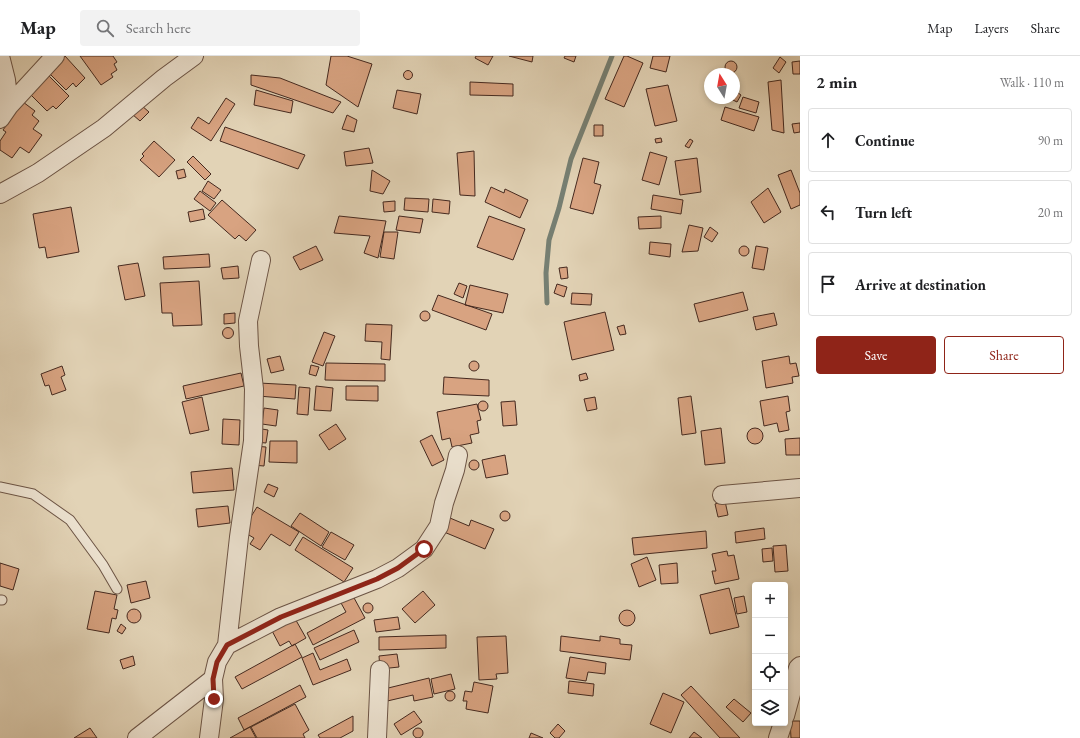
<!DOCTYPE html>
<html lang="en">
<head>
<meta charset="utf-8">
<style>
  :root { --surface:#fff; --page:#f2f2f2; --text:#202124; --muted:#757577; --line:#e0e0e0; --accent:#8f2418 }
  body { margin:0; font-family:"EB Garamond",serif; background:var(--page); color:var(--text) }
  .controls { position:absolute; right:12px; bottom:12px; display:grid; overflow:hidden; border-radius:4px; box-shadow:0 2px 6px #0003 }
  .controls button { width:36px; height:36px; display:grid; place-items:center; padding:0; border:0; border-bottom:1px solid var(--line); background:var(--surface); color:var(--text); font:20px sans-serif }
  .compass { position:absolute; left:704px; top:12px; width:36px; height:36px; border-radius:50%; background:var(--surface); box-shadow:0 2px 6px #0003; rotate:349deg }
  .stop { position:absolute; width:12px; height:12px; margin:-9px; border:3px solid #8f2418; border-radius:50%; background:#fff }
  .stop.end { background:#8f2418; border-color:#fff; box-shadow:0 1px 4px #0008 }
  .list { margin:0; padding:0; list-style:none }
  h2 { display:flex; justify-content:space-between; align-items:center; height:52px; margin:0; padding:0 16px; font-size:17px }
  h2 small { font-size:13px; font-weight:400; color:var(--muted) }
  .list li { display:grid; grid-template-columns:26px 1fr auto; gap:12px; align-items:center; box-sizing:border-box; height:64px; margin:0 8px 8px; padding:0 8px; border:1px solid var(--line); border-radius:4px }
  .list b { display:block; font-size:15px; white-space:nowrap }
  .list em { font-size:13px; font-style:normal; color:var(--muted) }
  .actions { display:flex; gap:8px; padding:12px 16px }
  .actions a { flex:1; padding:9px 0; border:1px solid var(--accent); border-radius:4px; text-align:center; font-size:14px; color:var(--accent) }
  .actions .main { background:var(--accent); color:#fff }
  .icon { flex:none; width:22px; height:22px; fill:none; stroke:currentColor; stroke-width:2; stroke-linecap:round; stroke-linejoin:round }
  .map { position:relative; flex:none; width:800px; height:682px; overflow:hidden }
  header { display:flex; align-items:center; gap:24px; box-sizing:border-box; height:56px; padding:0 20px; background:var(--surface); border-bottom:1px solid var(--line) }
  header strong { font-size:19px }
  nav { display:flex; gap:22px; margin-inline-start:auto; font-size:14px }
  .search { width:280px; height:36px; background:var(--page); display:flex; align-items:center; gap:10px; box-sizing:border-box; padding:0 14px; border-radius:4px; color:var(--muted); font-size:15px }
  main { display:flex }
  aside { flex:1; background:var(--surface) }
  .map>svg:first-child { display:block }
</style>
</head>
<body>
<header>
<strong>Map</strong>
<div class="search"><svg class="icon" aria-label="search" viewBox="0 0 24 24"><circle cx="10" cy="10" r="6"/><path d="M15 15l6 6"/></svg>Search here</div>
<nav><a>Map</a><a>Layers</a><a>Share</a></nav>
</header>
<main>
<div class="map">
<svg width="800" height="682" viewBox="0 0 800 682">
  <rect width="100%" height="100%" fill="#e2d3b6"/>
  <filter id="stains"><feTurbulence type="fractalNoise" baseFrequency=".005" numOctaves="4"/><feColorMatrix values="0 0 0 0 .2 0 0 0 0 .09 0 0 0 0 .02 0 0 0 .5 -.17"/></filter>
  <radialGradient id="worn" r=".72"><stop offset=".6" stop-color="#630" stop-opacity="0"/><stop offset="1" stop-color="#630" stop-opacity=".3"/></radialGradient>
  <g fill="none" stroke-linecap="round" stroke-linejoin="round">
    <path stroke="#767f72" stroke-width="5" d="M547,247L546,217L549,184L559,152L571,103L612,0"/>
  </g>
  <path fill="#d8a381" stroke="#45291f" d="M65,0L85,22L76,31L73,27L66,34L48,16Z
    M80,0H113L117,6L114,8L117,14L111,18L113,21L101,29Z
    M331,0H347L372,8L358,51L326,29Z
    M476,0H493L488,9L475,2Z
    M509,0H533L532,6Z
    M565,0H576L574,6L564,2Z
    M624,0H627L643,7L624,51L605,43Z
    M653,0H670L666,16L650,12Z
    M780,1L786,6L779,17L773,12Z
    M725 11a6 6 0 1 1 12 0a6 6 0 1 1-12 0Z
    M800,5V18H793L792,6Z
    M403.5 19a4.5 4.5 0 1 1 9 0a4.5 4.5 0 1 1-9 0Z
    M47,18L69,40L56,53L53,50L47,55L28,36Z
    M251,19L280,22L341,46L333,57L251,29Z
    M781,24L784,77L772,74L768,26Z
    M470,26L513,28V40L470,39Z
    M668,29L677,65L655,70L646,33Z
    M256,34L293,45L291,57L254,49Z
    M397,34L421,38L417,58L393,52Z
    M734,34L741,39L737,46L729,42H734Z
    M743,41L759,46L756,57L739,52Z
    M226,42L235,48L211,85L191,72L198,61L209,68Z
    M23,46L35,55L32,59L39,65L33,73L42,79L29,97L20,91L12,102L0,94V85L6,76L3,74Z
    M141,49L149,56L140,65L132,58Z
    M725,51L759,61L754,75L721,64Z
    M347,59L357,64L354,76L342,73Z
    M800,67V76L794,77L792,68Z
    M594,69H603V80H594Z
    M225,71L305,99L298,113L220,85Z
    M661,82L662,86L656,87L655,83Z
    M690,83L693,85L689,92L685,90Z
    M154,85L175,104L159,121L140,104L144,100L142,98Z
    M369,92L373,107L346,110L344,96Z
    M474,95L475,140L460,139L457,97Z
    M650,96L667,101L659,129L642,124Z
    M193,100L211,118L205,124L187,106Z
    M583,102L599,106L594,127L601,129L593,158L570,152Z
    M697,102L701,136L680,139L675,105Z
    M184,113L186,121L178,123L176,115Z
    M372,114L390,125L383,138L370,135Z
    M791,114L800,137V149L791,153L778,119Z
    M208,125L221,134L214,143L202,135Z
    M491,131L504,137L505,133L528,144L520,162L485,146Z
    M768,132L781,156L764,167L751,146Z
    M200,135L216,147L210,155L194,143Z
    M653,139L683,144L681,158L651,153Z
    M405,142L429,143L428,156L404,154Z
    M433,143L450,145L449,158L432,156Z
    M222,144L256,174L246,185L239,179L235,183L208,159Z
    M395,145V155L384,156L383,146Z
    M71,151L79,196L47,202L45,191L39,192L33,158Z
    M203,153L205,163L190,166L188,156Z
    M339,160L386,165L378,202L364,197L370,180L334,177Z
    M399,160L423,163L420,177L396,174Z
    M489,160L525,173L513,204L477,191Z
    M661,160V172L639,173L638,161Z
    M689,169L703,172L698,195L682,196Z
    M710,171L718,177L712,186L704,181Z
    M384,176H398L394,203L380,201Z
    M650,186L671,188L670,201L649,198Z
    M316,190L323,204L300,214L293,201Z
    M756,190L768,192L764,214L752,212Z
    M739 195a5 5 0 1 1 10 0a5 5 0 1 1-10 0Z
    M209,198L210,211L164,213L163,201Z
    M138,207L145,240L125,244L118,210Z
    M238,210L239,222L223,223L221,212Z
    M567,211L568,222L561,223L559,212Z
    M199,225L202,269L173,270L172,257H162L160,227Z
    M459,227L467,230L463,242L454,238Z
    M557,228L567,231L564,241L554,237Z
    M470,229L508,238L503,257L465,249Z
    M743,236L748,254L699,266L694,248Z
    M572,237L592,238L591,249L571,248Z
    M438,239L492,258L486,274L432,254Z
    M420 260a5 5 0 1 1 10 0a5 5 0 1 1-10 0Z
    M605,256L614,294L572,304L564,266Z
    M235,257V267L224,268V258Z
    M774,257L777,269L756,274L753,261Z
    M366,268L392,269L390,304L381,303L382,286L365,285Z
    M624,269L626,278L620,279L617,271Z
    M222.5 277a5.5 5.5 0 1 1 11 0a5.5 5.5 0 1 1-11 0Z
    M324,276L335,280L323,310L312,306Z
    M280,300L284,314L271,317L267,303Z
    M789,300L790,308L796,307L799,320L792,321L793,327L766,332L762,305Z
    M469 310a5 5 0 1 1 10 0a5 5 0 1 1-10 0Z
    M326,307L385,308V325L325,324Z
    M311,309L319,311L316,320L309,318Z
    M62,310L65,319L61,321L66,334L52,339L49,329L45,330L41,318Z
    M241,317L244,330L186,343L183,330Z
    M586,317L588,323L580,325L579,319Z
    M444,321L489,324V340L443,338Z
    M259,327L296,329L295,343L258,340Z
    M316,330L333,332L331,355L314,354Z
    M346,330H378V345L346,344Z
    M299,331L310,332L308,359L297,358Z
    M691,340L696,377L682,379L678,342Z
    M788,340L790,355L786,356L789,374L779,376L777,367L764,370L760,345Z
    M202,341L209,374L190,378L182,346Z
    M595,341L597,353L587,355L584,343Z
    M515,345L517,369L503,370L501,346Z
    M478 350a5 5 0 1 1 10 0a5 5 0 1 1-10 0Z
    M477,348L481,364L477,365L479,377L470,379L472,387L452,391L450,382L442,384L437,356Z
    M264,352L278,354L276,370L262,368Z
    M223,363L240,364L239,389L222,388Z
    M336,368L346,383L329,394L319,379Z
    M747 380a8 8 0 1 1 16 0a8 8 0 1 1-16 0Z
    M256,372L268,374L266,387L255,386Z
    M721,372L725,407L705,409L701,375Z
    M432,379L444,404L432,410L420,385Z
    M800,382V399H786L785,383Z
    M270,385H297V407L269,406Z
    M254,390L266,391L264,410L252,409Z
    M505,399L508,418L486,422L482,404Z
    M469 409a5 5 0 1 1 10 0a5 5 0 1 1-10 0Z
    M232,412L234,434L193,437L191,416Z
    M268,428L278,432L274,441L264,436Z
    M725,445L728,459L718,461L715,448Z
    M228,450L230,467L198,471L196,453Z
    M257,451L299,476L290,490L271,478L260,494L250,488L254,482L242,475Z
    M500 460a5 5 0 1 1 10 0a5 5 0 1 1-10 0Z
    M300,457L329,476L321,490L291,470Z
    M450,462L469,470L471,464L494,473L485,493L444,476Z
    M764,472L765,483L736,487L735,476Z
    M706,475L707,492L634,499L632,482Z
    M331,476L354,489L345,504L322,491Z
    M303,481L353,512L344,526L295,494Z
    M786,489L788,515L775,516L773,490Z
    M772,492L773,505L763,506L762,493Z
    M727,495L728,500L734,499L739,523L715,528L712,515H716L712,498Z
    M647,501L656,524L639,531L631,508Z
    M0,507L19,513L13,534L0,530Z
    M677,507L678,527L661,528L659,509Z
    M146,525L150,542L131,547L127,529Z
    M729,532L739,571L710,578L700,539Z
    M95,535L117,539L114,553L118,554L116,563L112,562L109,577L87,573Z
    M423,535L435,549L415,567L402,553Z
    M353,540L365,562L313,589L307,577L346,556L341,547Z
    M744,540L747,556L737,558L734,542Z
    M363 552a5 5 0 1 1 10 0a5 5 0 1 1-10 0Z
    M127 560a7 7 0 1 1 14 0a7 7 0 1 1-14 0Z
    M619 562a8 8 0 1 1 16 0a8 8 0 1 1-16 0Z
    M293,559L306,582L292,590L289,585L280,590L270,571Z
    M398,561L400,573L376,576L374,564Z
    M121,568L126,572L122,578L117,575Z
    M354,574L359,586L320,604L314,592Z
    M446,579V592L379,594V581Z
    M506,580L508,617L496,618L497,623L479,624L477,581Z
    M561,580L600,585V580L620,583V588L632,589L630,604L560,595Z
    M295,588L302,601L242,633L235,621Z
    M313,597L320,614L347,603L351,614L313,629L302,602Z
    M397,598L399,611L380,613L379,600Z
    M133,600L135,609L123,613L120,604Z
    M570,601L606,607L605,618L588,616L586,625L566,622Z
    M451,618L455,633L434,638L431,623Z
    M429,622L433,641L414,645L413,639L383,646L380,634Z
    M569,625L594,628L593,640L568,637Z
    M474,626L493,630L488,657L466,653L467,645H463L465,635L472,636Z
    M300,629L306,641L244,674L238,662Z
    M691,630L740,682H720L681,639Z
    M445 640a5 5 0 1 1 10 0a5 5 0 1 1-10 0Z
    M663,637L684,646L671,677L650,668Z
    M734,643L751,657L743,666L726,651Z
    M295,648L309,674L303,678L305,682H257L251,671Z
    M414,655L422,666L401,679L394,668Z
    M353,660V675L340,682H320L318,679Z
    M790,665H800V682H791Z
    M558,668L565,675L559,682H555L550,677Z
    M250,671L256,682H230Z
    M90,672L97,682H74Z
    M413 677a5 5 0 1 1 10 0a5 5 0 1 1-10 0Z
    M694,676L702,682H689Z
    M531,677L543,682H529Z"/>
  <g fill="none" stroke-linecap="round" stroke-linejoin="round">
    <defs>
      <path id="service" d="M0,431L33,438L70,464L103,509L117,533
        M0,544H2"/>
      <path id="minor" d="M0,0L6,24L9,50
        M0,63L9,50L55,0
        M0,138L38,117L104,72L164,22L194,0
        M722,439L800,432
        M227,589L281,561L377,523L398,512L424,493L439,470L444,447L455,414L458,399
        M785,660L798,612L800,610
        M137,682L213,623L217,606L227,589L239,481L253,385L254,333L249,290L248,265L261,204
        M209,682L214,643L213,623
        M377,682L380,614
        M778,682L783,667"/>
    </defs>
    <use href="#service" stroke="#6c5445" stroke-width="11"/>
    <use href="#minor" stroke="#6c5445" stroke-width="20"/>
    <use href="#service" stroke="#ece2d0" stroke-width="9"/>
    <use href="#minor" stroke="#ece2d0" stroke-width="18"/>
  </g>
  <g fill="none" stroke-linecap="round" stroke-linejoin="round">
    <path stroke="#8f2418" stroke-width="5" d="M214,643L213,623L217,606L227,589L281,561L377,523L398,512L424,493"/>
  </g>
  <rect width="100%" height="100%" filter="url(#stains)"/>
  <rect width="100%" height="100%" fill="url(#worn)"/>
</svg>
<div class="controls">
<button>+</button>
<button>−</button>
<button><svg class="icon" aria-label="locate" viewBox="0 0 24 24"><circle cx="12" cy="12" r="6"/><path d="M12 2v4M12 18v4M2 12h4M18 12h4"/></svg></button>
<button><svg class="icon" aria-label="layers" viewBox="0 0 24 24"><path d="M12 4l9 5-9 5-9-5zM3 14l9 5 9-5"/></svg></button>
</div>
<svg class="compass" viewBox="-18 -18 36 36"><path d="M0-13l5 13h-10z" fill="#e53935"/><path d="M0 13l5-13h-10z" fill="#757577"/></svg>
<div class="stop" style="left:424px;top:493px"></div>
<div class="stop end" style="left:214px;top:643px"></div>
</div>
<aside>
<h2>2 min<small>Walk · 110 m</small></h2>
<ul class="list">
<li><svg class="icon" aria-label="ahead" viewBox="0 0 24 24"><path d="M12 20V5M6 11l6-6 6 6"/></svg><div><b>Continue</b></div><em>90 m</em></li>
<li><svg class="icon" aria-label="left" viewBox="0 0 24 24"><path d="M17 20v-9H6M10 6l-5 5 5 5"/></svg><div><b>Turn left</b></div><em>20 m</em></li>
<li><svg class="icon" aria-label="arrive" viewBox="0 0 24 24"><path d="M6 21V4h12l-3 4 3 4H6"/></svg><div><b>Arrive at destination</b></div></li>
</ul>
<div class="actions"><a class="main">Save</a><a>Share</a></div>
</aside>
</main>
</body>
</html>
